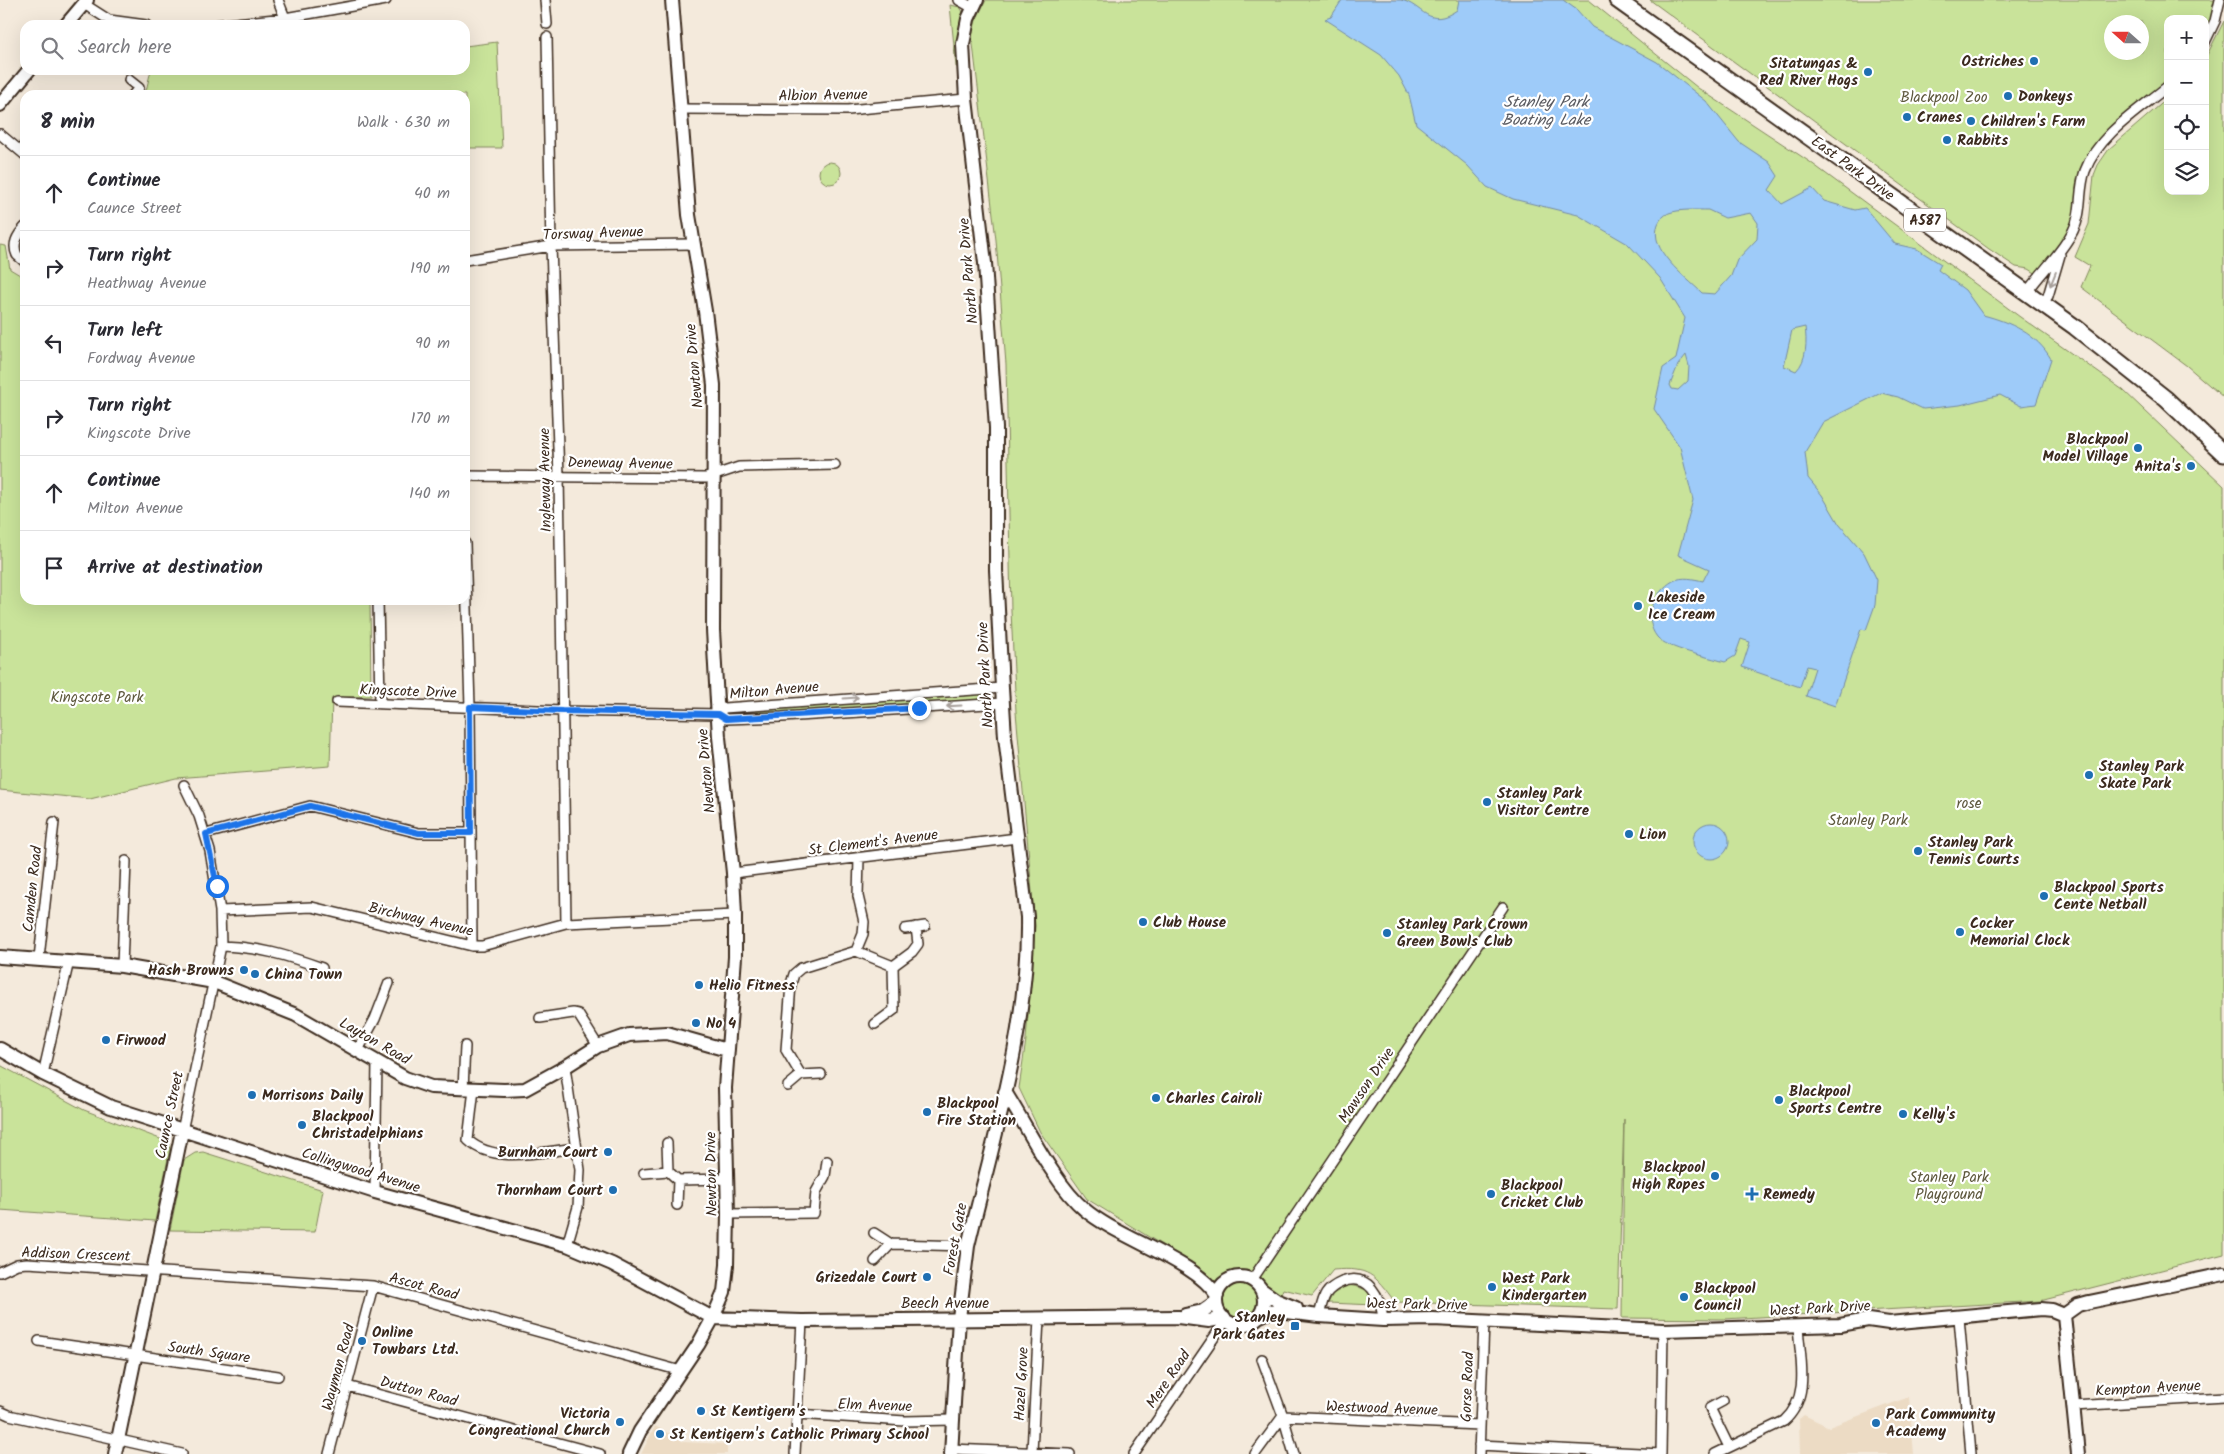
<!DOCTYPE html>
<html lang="en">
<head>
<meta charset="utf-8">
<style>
  :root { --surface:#fff; --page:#f2f2f3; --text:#2b2b33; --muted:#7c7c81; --line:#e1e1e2 }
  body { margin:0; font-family:Kalam,sans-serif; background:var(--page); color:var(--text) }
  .controls { position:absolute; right:15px; top:15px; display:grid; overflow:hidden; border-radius:10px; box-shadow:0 5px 20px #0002 }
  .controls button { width:45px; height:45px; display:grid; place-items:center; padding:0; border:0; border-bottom:1px solid var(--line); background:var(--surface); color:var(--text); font:25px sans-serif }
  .compass { position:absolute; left:2104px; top:15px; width:45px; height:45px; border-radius:50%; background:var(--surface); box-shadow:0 5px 20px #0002; rotate:291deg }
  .stop { position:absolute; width:15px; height:15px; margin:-11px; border:4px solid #1a73e8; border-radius:50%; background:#fff }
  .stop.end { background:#1a73e8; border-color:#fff; box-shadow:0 1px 5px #0008 }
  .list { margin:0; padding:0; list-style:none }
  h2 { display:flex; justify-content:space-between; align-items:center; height:65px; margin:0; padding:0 20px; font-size:21px }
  h2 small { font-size:16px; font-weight:400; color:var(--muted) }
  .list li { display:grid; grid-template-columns:32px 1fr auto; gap:15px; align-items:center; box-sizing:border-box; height:75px; padding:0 20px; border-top:1px solid var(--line) }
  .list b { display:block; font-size:19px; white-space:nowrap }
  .list p { margin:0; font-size:16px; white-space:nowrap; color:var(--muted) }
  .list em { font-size:16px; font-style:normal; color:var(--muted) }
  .icon { flex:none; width:28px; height:28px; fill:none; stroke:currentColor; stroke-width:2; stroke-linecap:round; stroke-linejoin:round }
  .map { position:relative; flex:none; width:2224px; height:1454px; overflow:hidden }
  .search { position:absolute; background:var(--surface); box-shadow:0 5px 20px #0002; left:20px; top:20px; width:450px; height:55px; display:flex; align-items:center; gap:12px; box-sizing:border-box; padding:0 18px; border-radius:15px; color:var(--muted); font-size:19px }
  .panel { position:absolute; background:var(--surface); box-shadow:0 5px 20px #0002; left:20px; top:90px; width:450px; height:515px; border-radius:15px }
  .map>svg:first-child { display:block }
</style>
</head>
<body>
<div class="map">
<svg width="2224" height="1454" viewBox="0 0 2224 1454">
  <rect width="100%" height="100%" fill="#f4eadc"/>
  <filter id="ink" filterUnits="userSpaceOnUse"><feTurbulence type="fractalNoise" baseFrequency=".02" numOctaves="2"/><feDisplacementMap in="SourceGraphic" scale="10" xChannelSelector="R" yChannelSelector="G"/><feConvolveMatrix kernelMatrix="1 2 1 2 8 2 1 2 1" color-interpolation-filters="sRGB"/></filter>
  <g filter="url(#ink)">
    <path fill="#ecdbc4" d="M1909,1397L1914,1454H1800L1799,1419L1804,1415L1829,1427Z
      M655,1426L684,1442L727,1444V1454H641Z"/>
    <path fill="#c9e39a" stroke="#82865c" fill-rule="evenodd" d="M986,0H1589L1698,88L1810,162L2020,317L2123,390L2224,486V1254L2040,1301L1724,1319L1622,1318L1624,1119L1618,1309L1395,1302C1374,1274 1369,1267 1333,1270L1312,1296L1283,1289L1280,1297L1249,1273L1236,1275L1216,1287L1206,1272L1087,1199L1040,1132L1019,1088L1026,1040L1035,926L1016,712L1011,611L1006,364L996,240L972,36L976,20Z
      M1650,0H2220L2205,42V19H2168V86L2123,123L2086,170L2075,229L2040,276L2029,269L2016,267L1989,249ZM2112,22H2142V52H2112Z
      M950,5L960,7L963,12L957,40L958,66L956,67Z
      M2224,21V398L2187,366L2081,287L2090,266L2075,257L2089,224L2094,175L2098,165L2109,149L2168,98V191H2205V59Z
      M497,42L502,148H465V95H145L151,70H465V46Z
      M819 173a11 11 0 1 1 22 0a11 11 0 1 1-22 0Z
      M0,245L6,246L10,269L25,278V600H370L371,696L332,698L330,766L176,778L90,799L0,790Z
      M992,688L993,703L732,721L731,707Z
      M0,1065L84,1110L168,1142L170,1149L155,1221L0,1210Z
      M203,1152L323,1190L315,1232L170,1230L184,1160L195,1153Z
      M1221 1301a20 20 0 1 1 40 0a20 20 0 1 1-40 0Z
      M1348,1285C1361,1287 1373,1290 1375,1305L1328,1303L1333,1294Z"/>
    <path fill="#9ecbf9" stroke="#768ba1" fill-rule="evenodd" d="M1342,0C1359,0 1385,0 1401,0C1423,5 1428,30 1457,10L1459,0H1563L1577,10L1592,27L1657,62L1706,101L1739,142L1769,162L1778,176L1769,190L1782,204L1812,188L1824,201L1855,210L1865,208L1895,244L1917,249L1941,264L1938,270L1965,290L1983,315C2010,322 2037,334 2051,359L2036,404L2021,406L2000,395L1960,405L1923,409L1898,397L1881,393L1823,422L1805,452L1808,478L1822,495L1839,524L1864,553L1877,580L1875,605L1866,630L1861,629L1835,706L1806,696L1815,668L1807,666L1800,687L1742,667L1750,642L1741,639L1735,656L1725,662C1709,657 1667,649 1657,637C1642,618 1655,591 1673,581C1683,576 1694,579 1703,581L1709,569L1678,555L1693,500L1680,447L1654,409L1663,368L1676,359L1685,318L1660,278L1628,244L1578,215L1513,199L1487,187L1467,165L1416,124L1409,95L1399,76L1381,55L1325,19L1331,17ZM1708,210L1725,218L1751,213L1758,223L1757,239L1737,260L1731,276L1715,294L1702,293C1685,276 1648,251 1658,224C1660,219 1664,215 1669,213C1680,209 1696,210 1708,210ZM1805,327C1807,342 1807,360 1796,371L1784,366L1792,330ZM1686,355L1689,366L1688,381L1678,390L1672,389L1670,385L1678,365Z
      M1693 841a18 18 0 1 1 36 0a18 18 0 1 1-36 0Z"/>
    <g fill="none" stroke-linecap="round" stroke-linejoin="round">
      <defs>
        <path id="street" d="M278,0L285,18
          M545,0L547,24
          M959,0L973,8
          M84,4L109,20L146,25
          M216,25L285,18L386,0
          M547,37L551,246L559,476L566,923
          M2205,42L2215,21L2220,0
          M129,80L139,88L133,95
          M679,109L848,110L966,99
          M0,134L25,155
          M25,227C17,236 12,244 17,255L25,262
          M465,260L551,246L693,244
          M2027,292C2042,271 2061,254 2073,231C2083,212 2078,191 2085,171C2098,135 2139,110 2168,86
          M2043,303L2048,296L2060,255
          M465,476L706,478L739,467L835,465
          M465,543L470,707L472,946
          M378,600L380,703
          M337,702L562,711L718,714
          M718,714L726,719L782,717L1003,703
          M718,714L724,708L1002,688
          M206,834L310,806L419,833H471
          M733,873L1017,838
          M220,911L312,907L472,946H482L566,923L735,915
          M905,929L925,926
          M221,946C259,947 286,955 322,968
          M856,951L893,966L894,1010L875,1024
          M39,958L54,822
          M122,966L126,861
          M893,966L912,952L918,944L916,927
          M540,1018L573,1013L578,1014L598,1046
          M358,1050L375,1019L389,983
          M565,1067L580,1170L578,1207L567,1245
          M43,1074L69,961
          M801,1075L786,1050L791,984L794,974L801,968L856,951L863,934L864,922L858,896L859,858
          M788,1086L801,1075L821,1074
          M463,1089L465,1046
          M474,1089L468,1140C494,1165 544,1151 577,1148
          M182,1131L221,946L220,911L210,851L199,816L184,785
          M667,1143L668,1171
          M644,1173L668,1171L678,1180L728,1179
          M375,1192L377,1061
          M677,1205L678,1180
          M728,1214L814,1213L816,1192L825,1176L827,1161
          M874,1233L891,1244L968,1246
          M875,1261L891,1244
          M0,1272L17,1264L27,1263L373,1286L681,1371
          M1252,1280L1503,907
          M1319,1316C1321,1309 1322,1300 1326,1294C1330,1288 1335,1285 1342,1282C1369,1272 1381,1297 1383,1320
          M1959,1318L1971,1454
          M39,1341L278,1376
          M1262,1359L1283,1416L1294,1454
          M347,1386L600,1454
          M1723,1401L1710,1408L1729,1447
          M2073,1406L2224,1397
          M0,1411L9,1415L182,1454
          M797,1414L905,1421L953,1420
          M1283,1416L1479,1425
          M1479,1445L1661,1454
          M951,1449L1070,1454
          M1032,1451L1039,1319
          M329,1454L373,1286
          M795,1454L802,1321
          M1134,1454L1226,1320
          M1255,1454L1283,1416
          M1479,1454L1484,1322
          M1661,1454L1663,1330
          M1715,1454L1784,1421C1811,1397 1800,1359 1798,1327"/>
        <path id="secondary" d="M66,25L87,0
          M0,105L29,70
          M0,957L122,966L214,982L296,1015L405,1078L431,1087L504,1090L525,1089L565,1067L598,1046L629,1035L667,1033L727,1050
          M0,1049L43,1074L111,1107L375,1192L567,1245L612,1264L713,1318L802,1321L1178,1317L1209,1321L1224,1318
          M1005,1092C1027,1126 1054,1184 1084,1209C1117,1238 1197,1261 1217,1296
          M1216 1301a24 24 0 1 1 48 0a24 24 0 1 1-48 0Z
          M1262,1290L1276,1300L1296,1308
          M1185,1315L1203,1311L1216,1302
          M2064,1315L2078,1305L2089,1302L2224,1274
          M2064,1315L2078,1454
          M1258,1317L1269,1312L1279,1311L1319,1316L1383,1320L1433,1319L1663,1330L1840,1325L1868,1320L1889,1323L2041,1309L2052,1310L2064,1315
          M115,1454L182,1131
          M629,1454L640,1431L698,1345L713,1318L724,1292L727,1265L728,1214L725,1088L735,957V915L733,873L719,737L713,630L714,385L705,311L689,215L672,0
          M951,1454L959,1318L968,1246C993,1140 1029,1028 1027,917L1005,737L1002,688L996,570V428L985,263L966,99L963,44L968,19L977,0"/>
        <path id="primary" d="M1617,0L2075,327L2166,399L2224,454"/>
      </defs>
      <use href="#street" stroke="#3b2a1e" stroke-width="12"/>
      <use href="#secondary" stroke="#3b2a1e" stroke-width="16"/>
      <use href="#primary" stroke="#3b2a1e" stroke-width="19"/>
      <use href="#street" stroke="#fff" stroke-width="9"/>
      <use href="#secondary" stroke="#fff" stroke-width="12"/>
      <use href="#primary" stroke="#fff" stroke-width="15"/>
    </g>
    <defs><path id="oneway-shaft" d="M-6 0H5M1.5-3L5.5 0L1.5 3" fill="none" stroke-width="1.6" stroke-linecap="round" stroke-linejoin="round" transform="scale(1.25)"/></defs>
    <g stroke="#a79f9a">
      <use href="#oneway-shaft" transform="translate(2053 279) rotate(112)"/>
      <use href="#oneway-shaft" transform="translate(851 698) rotate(-4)"/>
      <use href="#oneway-shaft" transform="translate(954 706) rotate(177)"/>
    </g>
  </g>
  <g fill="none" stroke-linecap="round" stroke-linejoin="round" filter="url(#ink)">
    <path stroke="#1a73e8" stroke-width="6" d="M217,886L206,834L310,806L419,833H471L470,707L562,711L718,714L726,719L919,708"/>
  </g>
  <g fill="#1f6fb2" stroke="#fff" stroke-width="2">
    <circle cx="2034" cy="61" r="5"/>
    <circle cx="1868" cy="72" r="5"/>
    <circle cx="2008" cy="96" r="5"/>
    <circle cx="1907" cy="117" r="5"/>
    <circle cx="1971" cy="121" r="5"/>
    <circle cx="1947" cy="140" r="5"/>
    <circle cx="2138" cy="448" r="5"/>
    <circle cx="2191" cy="466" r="5"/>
    <circle cx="1638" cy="606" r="5"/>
    <circle cx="2089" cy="775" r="5"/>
    <circle cx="1487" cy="802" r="5"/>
    <circle cx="1629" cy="834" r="5"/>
    <circle cx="1918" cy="851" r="5"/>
    <circle cx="2044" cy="896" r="5"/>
    <circle cx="1143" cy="922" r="5"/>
    <circle cx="1960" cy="932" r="5"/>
    <circle cx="1387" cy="933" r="5"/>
    <circle cx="244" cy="970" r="5"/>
    <circle cx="255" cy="974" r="5"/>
    <circle cx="699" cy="985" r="5"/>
    <circle cx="696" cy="1023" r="5"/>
    <circle cx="106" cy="1040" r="5"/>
    <circle cx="252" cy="1095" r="5"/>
    <circle cx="1156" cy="1098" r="5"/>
    <circle cx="1779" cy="1100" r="5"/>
    <circle cx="927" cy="1112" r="5"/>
    <circle cx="1903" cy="1114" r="5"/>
    <circle cx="302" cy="1125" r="5"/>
    <circle cx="608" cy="1152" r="5"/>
    <circle cx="1715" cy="1176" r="5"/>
    <circle cx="613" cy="1190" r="5"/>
    <circle cx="1491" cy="1194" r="5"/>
    <path d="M1749.5 1186.5h5v5h5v5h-5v5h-5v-5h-5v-5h5z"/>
    <circle cx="927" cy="1277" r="5"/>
    <circle cx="1492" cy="1287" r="5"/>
    <circle cx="1684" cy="1297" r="5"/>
    <rect x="1290" y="1321" width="10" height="10" rx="2.5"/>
    <circle cx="362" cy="1341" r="5"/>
    <circle cx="701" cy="1411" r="5"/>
    <circle cx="620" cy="1422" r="5"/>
    <circle cx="1876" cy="1423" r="5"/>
    <circle cx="660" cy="1434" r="5"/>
  </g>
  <g text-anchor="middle" stroke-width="4.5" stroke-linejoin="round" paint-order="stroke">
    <rect fill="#fff" stroke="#766a62" stroke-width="1" x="1904" y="208.5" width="42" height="23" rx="4"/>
    <g font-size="14" font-weight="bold" fill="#3b2a1e">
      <text x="1925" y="225">A587</text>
    </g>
    <g font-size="15" font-weight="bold" fill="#3b2a1e" stroke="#fff" text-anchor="start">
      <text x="2024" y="66" text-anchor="end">Ostriches</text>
      <text x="1858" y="68" text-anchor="end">Sitatungas &amp;<tspan x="1858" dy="17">Red River Hogs</tspan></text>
      <text x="2018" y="101">Donkeys</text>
      <text x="1917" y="122">Cranes</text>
      <text x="1981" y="126">Children's Farm</text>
      <text x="1957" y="145">Rabbits</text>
      <text x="2128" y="444" text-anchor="end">Blackpool<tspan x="2128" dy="17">Model Village</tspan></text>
      <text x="2181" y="471" text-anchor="end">Anita's</text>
      <text x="1648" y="602">Lakeside<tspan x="1648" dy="17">Ice Cream</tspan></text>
      <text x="2099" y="771">Stanley Park<tspan x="2099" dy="17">Skate Park</tspan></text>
      <text x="1497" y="798">Stanley Park<tspan x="1497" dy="17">Visitor Centre</tspan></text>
      <text x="1639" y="839">Lion</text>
      <text x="1928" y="847">Stanley Park<tspan x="1928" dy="17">Tennis Courts</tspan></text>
      <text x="2054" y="892">Blackpool Sports<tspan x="2054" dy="17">Cente Netball</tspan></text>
      <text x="1153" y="927">Club House</text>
      <text x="1970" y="928">Cocker<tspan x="1970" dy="17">Memorial Clock</tspan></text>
      <text x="1397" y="929">Stanley Park Crown<tspan x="1397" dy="17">Green Bowls Club</tspan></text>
      <text x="234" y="975" text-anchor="end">Hash Browns</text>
      <text x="265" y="979">China Town</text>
      <text x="709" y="990">Helio Fitness</text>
      <text x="706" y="1028">No 4</text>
      <text x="116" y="1045">Firwood</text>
      <text x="1789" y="1096">Blackpool<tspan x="1789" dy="17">Sports Centre</tspan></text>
      <text x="262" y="1100">Morrisons Daily</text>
      <text x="1166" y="1103">Charles Cairoli</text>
      <text x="937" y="1108">Blackpool<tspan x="937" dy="17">Fire Station</tspan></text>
      <text x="1913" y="1119">Kelly's</text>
      <text x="312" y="1121">Blackpool<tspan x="312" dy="17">Christadelphians</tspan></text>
      <text x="598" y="1157" text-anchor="end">Burnham Court</text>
      <text x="1705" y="1172" text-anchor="end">Blackpool<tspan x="1705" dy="17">High Ropes</tspan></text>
      <text x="1501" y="1190">Blackpool<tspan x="1501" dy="17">Cricket Club</tspan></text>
      <text x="603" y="1195" text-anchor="end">Thornham Court</text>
      <text x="1763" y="1199">Remedy</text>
      <text x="917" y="1282" text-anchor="end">Grizedale Court</text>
      <text x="1502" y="1283">West Park<tspan x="1502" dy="17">Kindergarten</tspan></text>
      <text x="1694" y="1293">Blackpool<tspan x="1694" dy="17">Council</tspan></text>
      <text x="1285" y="1322" text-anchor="end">Stanley<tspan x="1285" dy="17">Park Gates</tspan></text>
      <text x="372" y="1337">Online<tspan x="372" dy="17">Towbars Ltd.</tspan></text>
      <text x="711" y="1416">St Kentigern's</text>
      <text x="610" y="1418" text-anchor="end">Victoria<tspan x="610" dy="17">Congreational Church</tspan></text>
      <text x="1886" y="1419">Park Community<tspan x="1886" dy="17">Academy</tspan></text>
      <text x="670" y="1439">St Kentigern's Catholic Primary School</text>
    </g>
    <g font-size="15" fill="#3b2a1e" stroke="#fff">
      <text transform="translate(823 95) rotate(-1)" y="5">Albion Avenue</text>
      <text transform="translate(1853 168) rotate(36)" y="5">East Park Drive</text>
      <text transform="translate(593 233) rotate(-2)" y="5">Torsway Avenue</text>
      <text transform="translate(968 271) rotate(-95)" y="5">North Park Drive</text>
      <text transform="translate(694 366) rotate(-95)" y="5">Newton Drive</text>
      <text transform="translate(620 463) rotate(1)" y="5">Deneway Avenue</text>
      <text transform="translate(545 480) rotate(-91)" y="5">Ingleway Avenue</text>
      <text transform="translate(985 675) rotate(-93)" y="5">North Park Drive</text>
      <text transform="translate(774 690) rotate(-5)" y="5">Milton Avenue</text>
      <text transform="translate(408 691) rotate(2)" y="5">Kingscote Drive</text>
      <text transform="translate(706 771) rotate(-95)" y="5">Newton Drive</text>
      <text transform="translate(873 842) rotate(-7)" y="5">St Clement's Avenue</text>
      <text transform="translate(32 889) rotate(-84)" y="5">Camden Road</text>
      <text transform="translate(421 919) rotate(13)" y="5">Birchway Avenue</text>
      <text transform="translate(375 1041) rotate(30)" y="5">Layton Road</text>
      <text transform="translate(1366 1085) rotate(-56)" y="5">Mawson Drive</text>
      <text transform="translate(169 1115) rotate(-78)" y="5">Caunce Street</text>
      <text transform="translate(361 1170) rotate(17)" y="5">Collingwood Avenue</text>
      <text transform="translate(711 1174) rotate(-91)" y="5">Newton Drive</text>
      <text transform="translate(955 1239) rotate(-79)" y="5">Forest Gate</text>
      <text transform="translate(76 1254) rotate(2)" y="5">Addison Crescent</text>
      <text transform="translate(424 1286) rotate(15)" y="5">Ascot Road</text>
      <text x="945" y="1308">Beech Avenue</text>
      <text transform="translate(1417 1304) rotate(1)" y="5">West Park Drive</text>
      <text transform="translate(1820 1308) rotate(-3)" y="5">West Park Drive</text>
      <text transform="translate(209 1352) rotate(8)" y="5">South Square</text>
      <text transform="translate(338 1367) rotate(-75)" y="5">Wayman Road</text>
      <text transform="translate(1168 1379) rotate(-56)" y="5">Mere Road</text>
      <text transform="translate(1021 1384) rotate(-87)" y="5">Hazel Grove</text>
      <text transform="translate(1467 1387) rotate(-88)" y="5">Gorse Road</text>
      <text transform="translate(2148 1388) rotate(-3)" y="5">Kempton Avenue</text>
      <text transform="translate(419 1391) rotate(15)" y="5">Dutton Road</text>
      <text transform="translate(875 1405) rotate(2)" y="5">Elm Avenue</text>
      <text transform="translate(1382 1408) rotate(2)" y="5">Westwood Avenue</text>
    </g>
    <g font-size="15" fill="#5e583d" stroke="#fff">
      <text x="1944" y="102">Blackpool Zoo</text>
      <text x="97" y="702">Kingscote Park</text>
      <text x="1969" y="808">rose</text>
      <text x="1868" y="825">Stanley Park</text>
      <text x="1949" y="1182">Stanley Park<tspan x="1949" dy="17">Playground</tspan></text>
    </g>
    <g font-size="16" font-style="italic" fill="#595a60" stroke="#fff">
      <text x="1546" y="107">Stanley Park<tspan x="1546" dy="18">Boating Lake</tspan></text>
    </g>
  </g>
</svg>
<div class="controls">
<button>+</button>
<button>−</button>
<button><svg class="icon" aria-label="locate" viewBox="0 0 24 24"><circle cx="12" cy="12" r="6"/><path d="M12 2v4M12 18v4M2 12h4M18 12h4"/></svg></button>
<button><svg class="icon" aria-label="layers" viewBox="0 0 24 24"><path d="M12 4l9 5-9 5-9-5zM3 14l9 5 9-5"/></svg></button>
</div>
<svg class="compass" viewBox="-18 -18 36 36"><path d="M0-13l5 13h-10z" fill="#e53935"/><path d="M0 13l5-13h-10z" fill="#7c7c81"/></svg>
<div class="stop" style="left:217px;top:886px"></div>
<div class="stop end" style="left:919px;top:708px"></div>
<div class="search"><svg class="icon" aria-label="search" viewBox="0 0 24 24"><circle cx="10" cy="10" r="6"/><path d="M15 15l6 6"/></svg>Search here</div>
<section class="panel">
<h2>8 min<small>Walk · 630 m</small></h2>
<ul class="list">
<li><svg class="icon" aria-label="ahead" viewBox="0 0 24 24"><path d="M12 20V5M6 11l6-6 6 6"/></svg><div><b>Continue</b><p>Caunce Street</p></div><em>40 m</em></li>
<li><svg class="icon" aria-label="right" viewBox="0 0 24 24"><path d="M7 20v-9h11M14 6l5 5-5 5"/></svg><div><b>Turn right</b><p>Heathway Avenue</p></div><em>190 m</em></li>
<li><svg class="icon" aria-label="left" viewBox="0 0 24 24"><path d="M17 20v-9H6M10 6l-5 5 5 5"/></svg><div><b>Turn left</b><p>Fordway Avenue</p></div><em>90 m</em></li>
<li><svg class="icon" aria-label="right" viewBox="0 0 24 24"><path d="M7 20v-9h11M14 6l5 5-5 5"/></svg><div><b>Turn right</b><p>Kingscote Drive</p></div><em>170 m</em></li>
<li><svg class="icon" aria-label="ahead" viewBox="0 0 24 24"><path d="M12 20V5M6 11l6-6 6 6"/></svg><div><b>Continue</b><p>Milton Avenue</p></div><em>140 m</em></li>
<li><svg class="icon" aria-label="arrive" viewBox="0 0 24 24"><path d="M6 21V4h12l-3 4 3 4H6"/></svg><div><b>Arrive at destination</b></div></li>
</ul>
</section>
</div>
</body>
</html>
